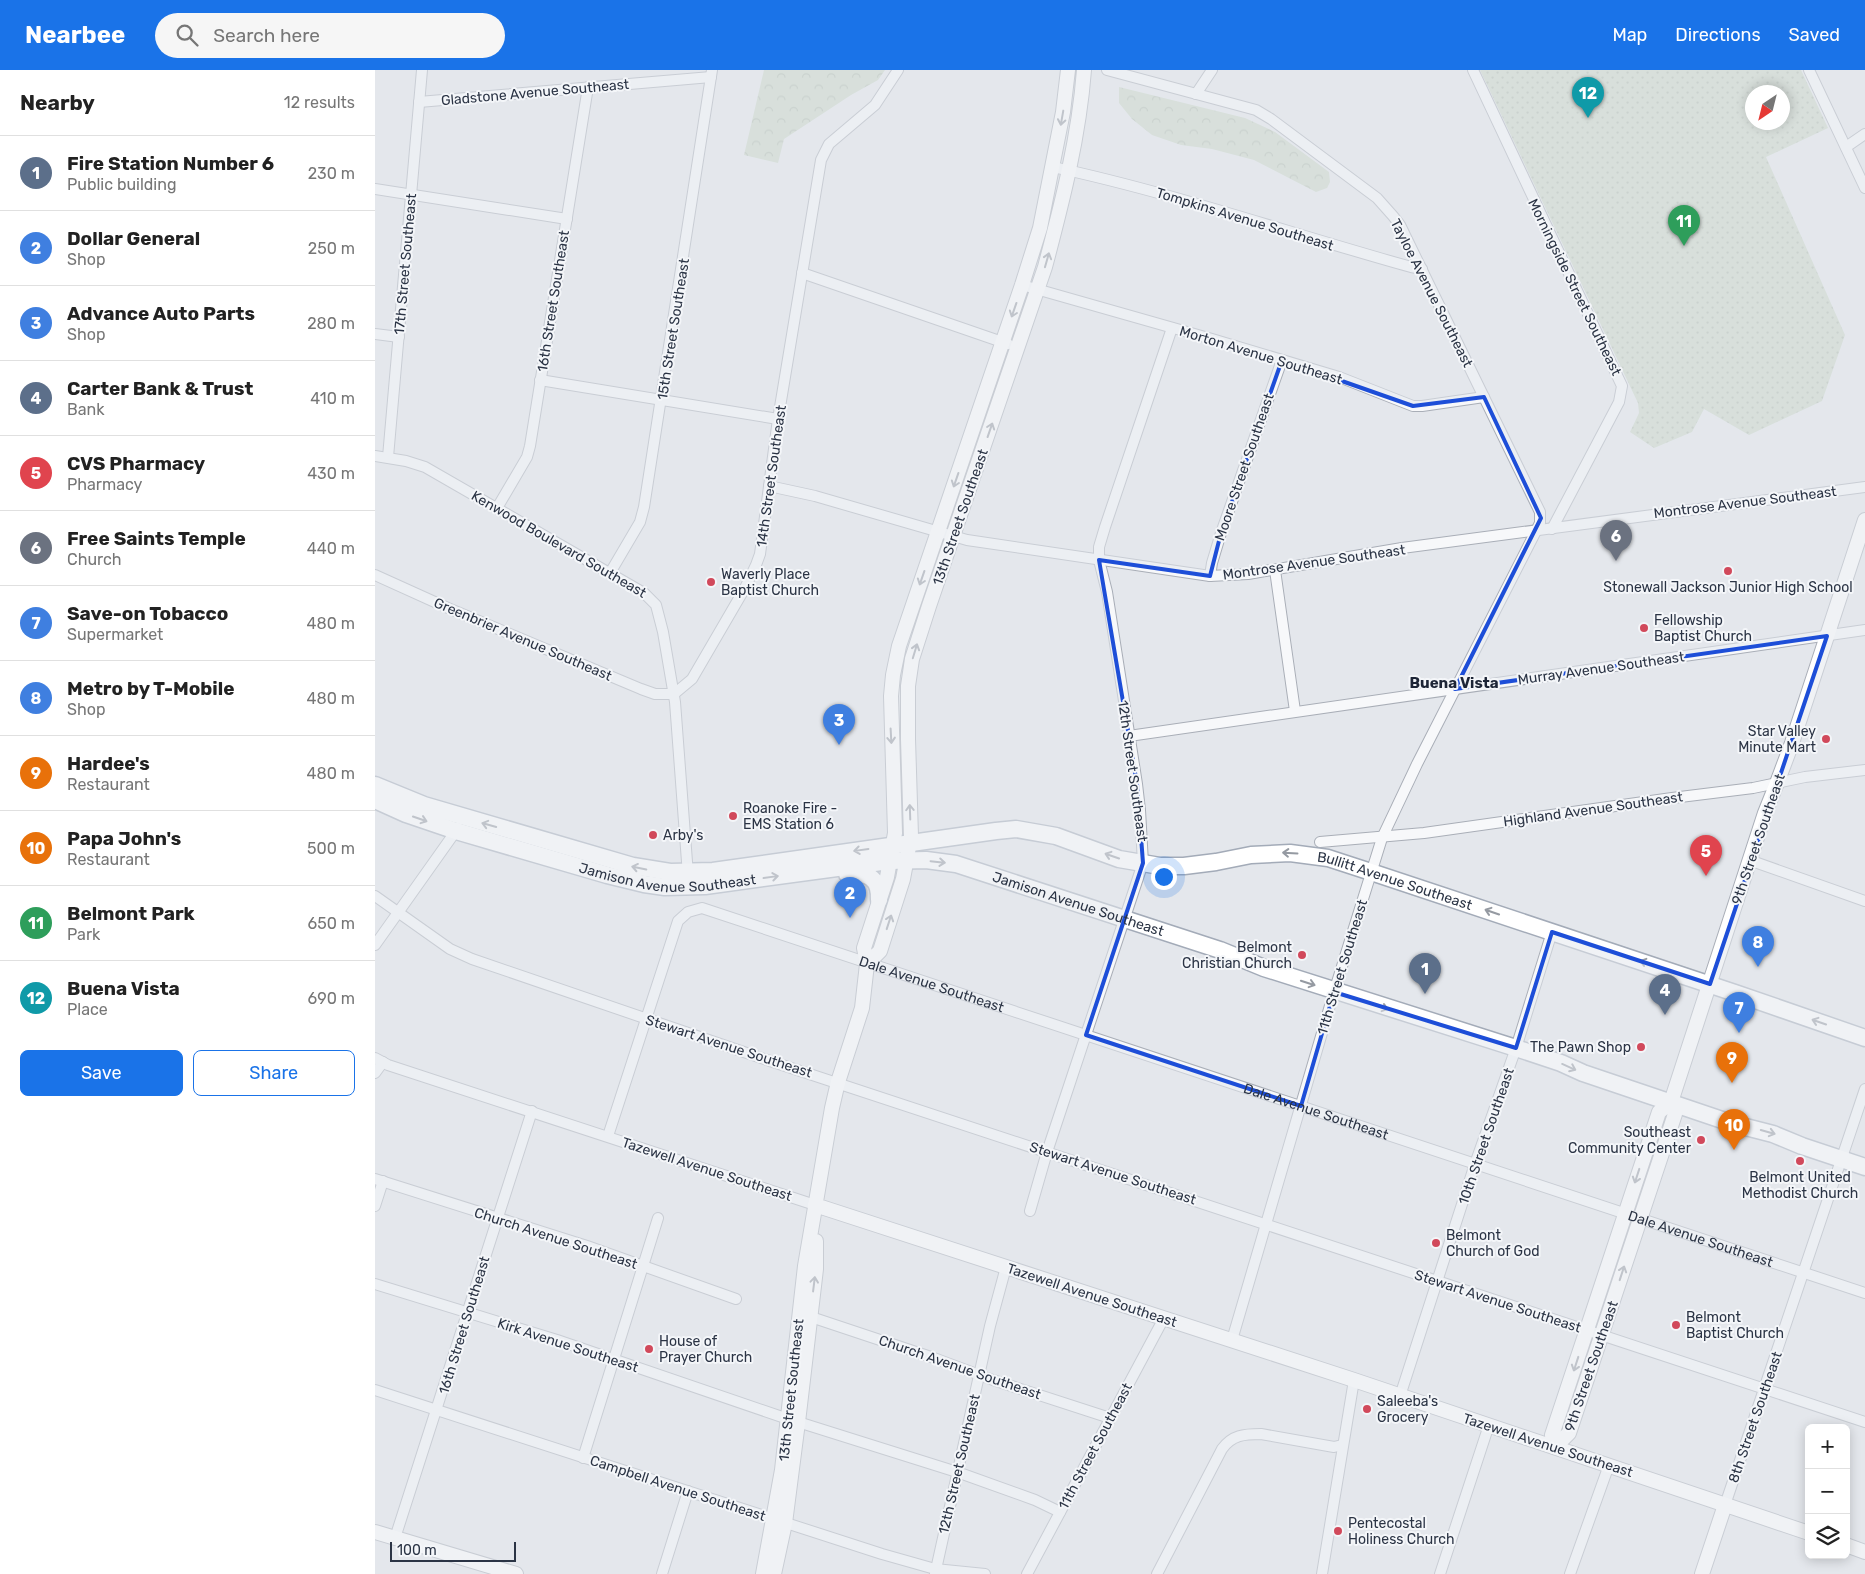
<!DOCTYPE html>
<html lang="en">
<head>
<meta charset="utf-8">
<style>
  :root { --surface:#fff; --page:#f6f6f6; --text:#222; --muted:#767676; --line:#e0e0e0; --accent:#1a73e8 }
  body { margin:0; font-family:Rubik,sans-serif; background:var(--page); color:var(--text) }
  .controls { position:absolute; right:15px; bottom:15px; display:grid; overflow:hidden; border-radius:8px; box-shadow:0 2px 12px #0003 }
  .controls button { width:45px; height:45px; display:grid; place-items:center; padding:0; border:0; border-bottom:1px solid var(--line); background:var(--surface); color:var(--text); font:25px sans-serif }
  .compass { position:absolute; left:1370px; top:15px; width:45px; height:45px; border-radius:50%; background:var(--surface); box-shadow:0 2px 12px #0003; rotate:215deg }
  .scale { position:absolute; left:15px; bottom:12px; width:126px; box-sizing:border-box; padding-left:5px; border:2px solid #2b3445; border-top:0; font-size:14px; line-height:18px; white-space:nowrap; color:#2b3445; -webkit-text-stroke:4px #f4f6f9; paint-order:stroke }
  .you { position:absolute; left:788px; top:806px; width:18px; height:18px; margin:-12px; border:4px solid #fff; border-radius:50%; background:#1a73e8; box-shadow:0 0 0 8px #1a73e833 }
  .badge { display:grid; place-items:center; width:32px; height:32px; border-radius:50%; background:var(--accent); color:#fff; font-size:16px; font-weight:700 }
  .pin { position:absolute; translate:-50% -41px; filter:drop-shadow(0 1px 2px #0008) }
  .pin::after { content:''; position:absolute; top:26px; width:18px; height:15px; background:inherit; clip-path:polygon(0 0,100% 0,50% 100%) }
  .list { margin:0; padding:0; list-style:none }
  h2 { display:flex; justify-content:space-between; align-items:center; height:65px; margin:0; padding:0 20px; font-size:21px }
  h2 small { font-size:16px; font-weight:400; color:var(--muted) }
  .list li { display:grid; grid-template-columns:32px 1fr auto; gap:15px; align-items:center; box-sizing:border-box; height:75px; padding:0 20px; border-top:1px solid var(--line) }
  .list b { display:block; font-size:19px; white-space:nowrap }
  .list p { margin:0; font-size:16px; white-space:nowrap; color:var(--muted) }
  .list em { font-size:16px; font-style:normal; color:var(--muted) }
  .actions { display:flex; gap:10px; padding:15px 20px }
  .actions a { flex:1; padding:11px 0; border:1px solid var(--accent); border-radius:8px; text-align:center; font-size:18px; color:var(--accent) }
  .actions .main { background:var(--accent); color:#fff }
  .icon { flex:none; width:28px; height:28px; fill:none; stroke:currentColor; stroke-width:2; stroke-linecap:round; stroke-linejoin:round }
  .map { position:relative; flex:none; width:1490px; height:1504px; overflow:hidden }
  header { display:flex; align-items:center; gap:30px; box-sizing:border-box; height:70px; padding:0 25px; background:var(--accent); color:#fff }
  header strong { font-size:24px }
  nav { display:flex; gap:28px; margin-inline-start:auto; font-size:18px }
  .search { width:350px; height:45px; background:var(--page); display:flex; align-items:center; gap:12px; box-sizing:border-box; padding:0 18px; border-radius:28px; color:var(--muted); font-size:19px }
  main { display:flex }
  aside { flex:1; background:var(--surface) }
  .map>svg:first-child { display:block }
</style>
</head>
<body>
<header>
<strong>Nearbee</strong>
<div class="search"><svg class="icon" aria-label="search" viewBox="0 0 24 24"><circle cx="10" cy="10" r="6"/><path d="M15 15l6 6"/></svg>Search here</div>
<nav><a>Map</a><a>Directions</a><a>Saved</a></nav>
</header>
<main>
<aside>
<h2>Nearby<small>12 results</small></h2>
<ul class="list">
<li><span class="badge" style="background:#5c6f8a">1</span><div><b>Fire Station Number 6</b><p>Public building</p></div><em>230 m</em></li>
<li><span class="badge" style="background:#3f7fe0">2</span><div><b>Dollar General</b><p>Shop</p></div><em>250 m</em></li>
<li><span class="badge" style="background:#3f7fe0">3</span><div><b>Advance Auto Parts</b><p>Shop</p></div><em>280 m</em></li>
<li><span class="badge" style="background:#5c6f8a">4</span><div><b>Carter Bank &amp; Trust</b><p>Bank</p></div><em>410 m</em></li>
<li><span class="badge" style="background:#e0444e">5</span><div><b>CVS Pharmacy</b><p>Pharmacy</p></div><em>430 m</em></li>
<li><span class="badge" style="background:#6b7280">6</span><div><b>Free Saints Temple</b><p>Church</p></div><em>440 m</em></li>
<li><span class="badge" style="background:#3f7fe0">7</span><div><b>Save-on Tobacco</b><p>Supermarket</p></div><em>480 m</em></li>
<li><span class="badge" style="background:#3f7fe0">8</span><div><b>Metro by T-Mobile</b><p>Shop</p></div><em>480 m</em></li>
<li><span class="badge" style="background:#e8710a">9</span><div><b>Hardee's</b><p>Restaurant</p></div><em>480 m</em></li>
<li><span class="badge" style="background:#e8710a">10</span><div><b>Papa John's</b><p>Restaurant</p></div><em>500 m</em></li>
<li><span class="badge" style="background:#2e9e5b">11</span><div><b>Belmont Park</b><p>Park</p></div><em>650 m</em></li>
<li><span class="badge" style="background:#0f9aa8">12</span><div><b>Buena Vista</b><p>Place</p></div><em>690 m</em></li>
</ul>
<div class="actions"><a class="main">Save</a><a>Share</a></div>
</aside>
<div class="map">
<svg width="1490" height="1504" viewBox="0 0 1490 1504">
  <defs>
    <pattern id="forest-crowns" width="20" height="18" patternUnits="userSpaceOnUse" patternTransform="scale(1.25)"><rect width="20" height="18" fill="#c9d6c5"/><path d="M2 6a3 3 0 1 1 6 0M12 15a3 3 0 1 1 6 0" fill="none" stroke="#adb8ab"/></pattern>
    <pattern id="park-dots" width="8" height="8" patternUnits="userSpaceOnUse" patternTransform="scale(1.25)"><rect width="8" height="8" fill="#c9d6c5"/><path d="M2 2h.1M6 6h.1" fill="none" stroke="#adb8ab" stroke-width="1.8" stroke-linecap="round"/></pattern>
  </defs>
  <rect width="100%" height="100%" fill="#e4e7ec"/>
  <path fill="url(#forest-crowns)" d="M389,0H510L503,10L476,25L409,69L403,93L369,85Z
    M744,17L870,48L900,62L954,102L955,112L952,118L941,122L879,90L837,79L806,75L777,65L757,49L744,33Z"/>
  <path fill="url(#park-dots)" fill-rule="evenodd" d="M1105,0H1426L1453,58L1391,87L1470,265L1447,331L1374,365L1329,339L1317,362L1279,378L1255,362L1264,343L1263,333ZM1378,22H1408V52H1378Z"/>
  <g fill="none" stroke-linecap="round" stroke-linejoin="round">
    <defs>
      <g id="street">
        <path d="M732,0L881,40L896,49L1002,128L1018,146L1025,155L1165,442V453L1161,461L1042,694L1007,768L959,922L857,1270"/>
        <path d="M1098,0L1247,316L1244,332L1177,459"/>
        <path d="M1434,0L1490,118"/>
        <path d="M821,24L837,0"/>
        <path d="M44,32L336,7"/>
        <path d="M1471,77L1490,64"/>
        <path d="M678,97C799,123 917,164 1036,197L1047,199"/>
        <path d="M0,119L192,149"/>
        <path d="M427,203L633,274"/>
        <path d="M647,215L837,269L964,307L1038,336H1047L1109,327"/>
        <path d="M0,264L24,267"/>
        <path d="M165,310L403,349"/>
        <path d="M0,386L31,391L50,397L269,523L281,535L288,562L300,632L313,805"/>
        <path d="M13,387L47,0"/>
        <path d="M394,416L440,426L592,470L835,506L873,504L1027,478L1490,417"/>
        <path d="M122,438L152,387L155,376L213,17"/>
        <path d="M900,500L920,641"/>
        <path d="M235,503L265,452L269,437L337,0"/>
        <path d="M0,505L73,538L266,619L280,624H299L317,609L370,518L381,495L385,484L403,349L446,90L454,74L500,35L523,0"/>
        <path d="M835,506L837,493L846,463L907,290"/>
        <path d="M754,666L1490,560"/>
        <path d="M945,772L1049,763L1297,728L1378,718L1430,707L1490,700"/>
        <path d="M1374,790L1490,831"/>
        <path d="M0,826L75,879L97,889L395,991L1490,1352"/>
        <path d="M0,875L83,758"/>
        <path d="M0,988L13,995L440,1135"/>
        <path d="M0,1003L8,992"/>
        <path id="s1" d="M233,1066L303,851L313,842L327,838L1490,1223"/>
        <path d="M0,1109L212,1176L361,1229"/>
        <path d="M0,1136L8,1111"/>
        <path d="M655,1141L672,1082L768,793L765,740L762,714L732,522L724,490V477L730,457L797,258"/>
        <path d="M0,1214L182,1270L413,1349"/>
        <path d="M436,1247L559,1288L618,1310L735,1348"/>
        <path d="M0,1320L507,1484L560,1499L610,1504"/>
        <path d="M1025,1326L1100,1094L1141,978L1177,862"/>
        <path d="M423,1352L582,1402L660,1430L685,1442"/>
        <path d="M208,1388L283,1148"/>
        <path d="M1350,1435L1490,1019"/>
        <path d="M20,1468L157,1041"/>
        <path d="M287,1504L313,1421"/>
        <path d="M560,1504L615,1256L631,1197"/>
        <path d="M652,1504L789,1248"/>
        <path d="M782,1504L847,1379C857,1365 869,1364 886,1364L959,1377L967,1375"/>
        <path d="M947,1504L979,1310"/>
        <path d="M1065,1504L1114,1355"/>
        <path d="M1195,1504L1234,1395"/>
      </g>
      <path id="secondary" d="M492,894L505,881L528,809L536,766L533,669V616L537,589L554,536L670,197C687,133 704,67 709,0
        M1296,1032L1300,1044L1194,1363L1180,1377L1177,1365L1284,1042L1296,1032L1390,743L1402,713L1417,673L1490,450
        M440,1135L979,1310L1434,1463
        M0,1462L141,1504
        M1471,1475L1490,1482
        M388,1504L407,1400L430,1196L457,1038L463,1012L487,938L492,894L489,878L512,807L520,763L516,626L518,605L524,576L647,215L665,158L688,42L693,0
        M399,1504L410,1453L423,1352L441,1199V1171
        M1327,1504L1350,1435"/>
      <g id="primary">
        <path id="s2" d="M0,715L49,735L258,796L295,802L338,801L621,761L641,759L681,766L744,789L785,796H809L841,792L876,785L915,783L953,788L996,802L1360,923L1490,968"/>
        <path id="s3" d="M0,730L31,744L81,761L232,805L269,814L290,817L330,816L514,791L551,790L581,794L845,880L889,898L1141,978L1186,993L1208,1003L1359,1054L1398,1064L1427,1076L1490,1097"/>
        <path d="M472,804C492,802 505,807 504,830"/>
      </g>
    </defs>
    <use href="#street" stroke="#a9aeb7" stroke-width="12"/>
    <use href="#secondary" stroke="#a9aeb7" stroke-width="16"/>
    <use href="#primary" stroke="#a3abb8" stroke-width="19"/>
    <use href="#street" stroke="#f7f8fa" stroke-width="10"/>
    <use href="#secondary" stroke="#fff" stroke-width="14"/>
    <use href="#primary" stroke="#fff" stroke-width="16"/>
  </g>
  <defs><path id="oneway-shaft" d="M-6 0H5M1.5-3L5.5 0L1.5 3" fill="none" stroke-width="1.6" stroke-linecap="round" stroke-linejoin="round" transform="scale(1.25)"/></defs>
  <g stroke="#959aa2">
    <use href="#oneway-shaft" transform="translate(687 48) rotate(100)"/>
    <use href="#oneway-shaft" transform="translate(672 190) rotate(-74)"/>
    <use href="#oneway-shaft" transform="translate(639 240) rotate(109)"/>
    <use href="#oneway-shaft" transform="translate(615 360) rotate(-71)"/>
    <use href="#oneway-shaft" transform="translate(581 410) rotate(109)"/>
    <use href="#oneway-shaft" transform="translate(547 508) rotate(109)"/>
    <use href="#oneway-shaft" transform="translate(540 581) rotate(-73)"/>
    <use href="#oneway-shaft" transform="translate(516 666) rotate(87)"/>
    <use href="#oneway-shaft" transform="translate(535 742) rotate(-92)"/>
    <use href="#oneway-shaft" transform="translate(45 749) rotate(19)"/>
    <use href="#oneway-shaft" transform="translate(114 755) rotate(-164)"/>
    <use href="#oneway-shaft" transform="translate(486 780) rotate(172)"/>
    <use href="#oneway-shaft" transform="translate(915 783) rotate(-177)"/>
    <use href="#oneway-shaft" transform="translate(737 786) rotate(-161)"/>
    <use href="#oneway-shaft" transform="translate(563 792) rotate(6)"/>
    <use href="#oneway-shaft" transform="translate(264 798) rotate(-168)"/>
    <use href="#oneway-shaft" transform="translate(396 807) rotate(-8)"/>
    <use href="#oneway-shaft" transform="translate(1117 842) rotate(-161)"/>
    <use href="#oneway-shaft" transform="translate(514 852) rotate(-72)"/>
    <use href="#oneway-shaft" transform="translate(1272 893) rotate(-162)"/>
    <use href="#oneway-shaft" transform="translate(933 913) rotate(18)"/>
    <use href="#oneway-shaft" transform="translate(1006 937) rotate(18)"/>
    <use href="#oneway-shaft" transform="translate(1444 952) rotate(-161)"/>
    <use href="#oneway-shaft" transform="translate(1194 997) rotate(24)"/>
    <use href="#oneway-shaft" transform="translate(1393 1062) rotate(16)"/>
    <use href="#oneway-shaft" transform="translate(1262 1106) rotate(108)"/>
    <use href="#oneway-shaft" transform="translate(1247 1203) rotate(-72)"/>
    <use href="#oneway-shaft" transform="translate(439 1214) rotate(-83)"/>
    <use href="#oneway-shaft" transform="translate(1201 1294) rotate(108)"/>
  </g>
  <path d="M0 0H1490V1504H0ZM907,290L1038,336L1109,327L1166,448L1080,619L1452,566L1335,914L1177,862L1141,978L959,922L926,1036L711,965L768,793L762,714L724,490L835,506L846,463Z" fill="#e4e7ec" fill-opacity=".55" fill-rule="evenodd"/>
  <path fill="none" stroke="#1d4ed8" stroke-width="4" stroke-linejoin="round" d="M907,290L1038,336L1109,327L1166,448L1080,619L1452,566L1335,914L1177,862L1141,978L959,922L926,1036L711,965L768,793L762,714L724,490L835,506L846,463Z"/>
  <g fill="#d1495b" stroke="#f4f6f9" stroke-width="2">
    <circle cx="1353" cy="501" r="5"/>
    <circle cx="336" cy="512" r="5"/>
    <circle cx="1269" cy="558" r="5"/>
    <circle cx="1451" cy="669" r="5"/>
    <circle cx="358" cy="746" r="5"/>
    <circle cx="278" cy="765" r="5"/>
    <circle cx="927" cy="885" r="5"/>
    <circle cx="1266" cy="977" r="5"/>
    <circle cx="1326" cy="1070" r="5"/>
    <circle cx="1425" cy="1091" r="5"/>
    <circle cx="1061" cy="1173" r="5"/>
    <circle cx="1301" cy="1255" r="5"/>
    <circle cx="274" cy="1279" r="5"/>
    <circle cx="992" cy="1339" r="5"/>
    <circle cx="963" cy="1461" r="5"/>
  </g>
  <g text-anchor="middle" stroke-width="4" stroke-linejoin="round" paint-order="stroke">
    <g font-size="14" fill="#2b3445" stroke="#f4f6f9">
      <text transform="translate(160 22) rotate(-5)" y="5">Gladstone Avenue Southeast</text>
      <text transform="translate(870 149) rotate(17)" y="5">Tompkins Avenue Southeast</text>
      <text transform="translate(30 194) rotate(-85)" y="5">17th Street Southeast</text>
      <text transform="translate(1200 217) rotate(64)" y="5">Morningside Street Southeast</text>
      <text transform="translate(1057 223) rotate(63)" y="5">Tayloe Avenue Southeast</text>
      <text transform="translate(178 231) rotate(-81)" y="5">16th Street Southeast</text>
      <text transform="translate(298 259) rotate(-81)" y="5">15th Street Southeast</text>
      <text transform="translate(886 285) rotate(17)" y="5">Morton Avenue Southeast</text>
      <text transform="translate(869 397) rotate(-71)" y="5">Moore Street Southeast</text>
      <text transform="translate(396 406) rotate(-82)" y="5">14th Street Southeast</text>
      <text transform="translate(1370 432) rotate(-7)" y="5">Montrose Avenue Southeast</text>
      <text transform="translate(585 447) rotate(-71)" y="5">13th Street Southeast</text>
      <text transform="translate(184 474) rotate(30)" y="5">Kenwood Boulevard Southeast</text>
      <text transform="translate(939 492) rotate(-8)" y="5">Montrose Avenue Southeast</text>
      <text transform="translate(148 569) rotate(23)" y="5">Greenbrier Avenue Southeast</text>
      <text transform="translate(1226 598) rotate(-8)" y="5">Murray Avenue Southeast</text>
      <text transform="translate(758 701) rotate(82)" y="5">12th Street Southeast</text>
      <text transform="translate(1218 739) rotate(-8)" y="5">Highland Avenue Southeast</text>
      <text transform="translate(1383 769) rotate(-71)" y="5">9th Street Southeast</text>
      <text dy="5" stroke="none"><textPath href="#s3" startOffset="305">Jamison Avenue Southeast</textPath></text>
      <text dy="5" stroke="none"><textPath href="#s2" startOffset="1046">Bullitt Avenue Southeast</textPath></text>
      <text dy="5" stroke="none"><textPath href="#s3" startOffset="725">Jamison Avenue Southeast</textPath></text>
      <text transform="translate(967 897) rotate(-73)" y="5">11th Street Southeast</text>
      <text dy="5" stroke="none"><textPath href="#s1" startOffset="496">Dale Avenue Southeast</textPath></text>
      <text transform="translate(354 976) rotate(18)" y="5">Stewart Avenue Southeast</text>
      <text dy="5" stroke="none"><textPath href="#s1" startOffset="901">Dale Avenue Southeast</textPath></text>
      <text transform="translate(1111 1066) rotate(-71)" y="5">10th Street Southeast</text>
      <text transform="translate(332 1099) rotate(18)" y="5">Tazewell Avenue Southeast</text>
      <text transform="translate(738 1103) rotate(18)" y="5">Stewart Avenue Southeast</text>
      <text transform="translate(181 1168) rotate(18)" y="5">Church Avenue Southeast</text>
      <text dy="5" stroke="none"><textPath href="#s1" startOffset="1306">Dale Avenue Southeast</textPath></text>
      <text transform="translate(717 1225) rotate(18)" y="5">Tazewell Avenue Southeast</text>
      <text transform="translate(1123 1231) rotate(18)" y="5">Stewart Avenue Southeast</text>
      <text transform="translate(89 1255) rotate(-73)" y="5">16th Street Southeast</text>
      <text transform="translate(193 1275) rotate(18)" y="5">Kirk Avenue Southeast</text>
      <text transform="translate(1216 1296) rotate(-71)" y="5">9th Street Southeast</text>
      <text transform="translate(585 1297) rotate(19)" y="5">Church Avenue Southeast</text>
      <text transform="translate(416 1320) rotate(-84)" y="5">13th Street Southeast</text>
      <text transform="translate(1380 1347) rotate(-71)" y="5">8th Street Southeast</text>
      <text transform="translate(1173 1375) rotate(18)" y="5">Tazewell Avenue Southeast</text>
      <text transform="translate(720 1376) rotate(-62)" y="5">11th Street Southeast</text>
      <text transform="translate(584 1394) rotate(-77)" y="5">12th Street Southeast</text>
      <text transform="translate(303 1418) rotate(18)" y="5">Campbell Avenue Southeast</text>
    </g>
    <g font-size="14" fill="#2b3445" stroke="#f4f6f9" text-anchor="start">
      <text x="346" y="509">Waverly Place<tspan x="346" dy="16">Baptist Church</tspan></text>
      <text x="1353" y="522" text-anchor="middle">Stonewall Jackson Junior High School</text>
      <text x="1279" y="555">Fellowship<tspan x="1279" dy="16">Baptist Church</tspan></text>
      <text x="1441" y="666" text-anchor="end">Star Valley<tspan x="1441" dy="16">Minute Mart</tspan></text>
      <text x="368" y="743">Roanoke Fire -<tspan x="368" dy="16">EMS Station 6</tspan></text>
      <text x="288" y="770">Arby's</text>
      <text x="917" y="882" text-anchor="end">Belmont<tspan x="917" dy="16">Christian Church</tspan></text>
      <text x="1256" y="982" text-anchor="end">The Pawn Shop</text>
      <text x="1316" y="1067" text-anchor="end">Southeast<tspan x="1316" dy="16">Community Center</tspan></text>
      <text x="1425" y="1112" text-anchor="middle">Belmont United<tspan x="1425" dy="16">Methodist Church</tspan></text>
      <text x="1071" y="1170">Belmont<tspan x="1071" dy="16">Church of God</tspan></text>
      <text x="1311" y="1252">Belmont<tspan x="1311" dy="16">Baptist Church</tspan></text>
      <text x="284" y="1276">House of<tspan x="284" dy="16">Prayer Church</tspan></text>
      <text x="1002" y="1336">Saleeba's<tspan x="1002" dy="16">Grocery</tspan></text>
      <text x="973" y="1458">Pentecostal<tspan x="973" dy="16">Holiness Church</tspan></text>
    </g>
    <g font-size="15" font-weight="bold" fill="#1d2536" stroke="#f4f6f9">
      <text x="1079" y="618">Buena Vista</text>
    </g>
  </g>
</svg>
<div class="controls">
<button>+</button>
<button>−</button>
<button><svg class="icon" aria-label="layers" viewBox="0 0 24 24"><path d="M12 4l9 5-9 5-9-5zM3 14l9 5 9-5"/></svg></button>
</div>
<svg class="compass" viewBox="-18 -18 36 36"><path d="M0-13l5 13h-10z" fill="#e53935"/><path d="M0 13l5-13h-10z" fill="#767676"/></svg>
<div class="scale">100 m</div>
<div class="you"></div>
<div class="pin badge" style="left:1050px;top:924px;background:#5c6f8a">1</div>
<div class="pin badge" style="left:475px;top:848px;background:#3f7fe0">2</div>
<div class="pin badge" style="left:464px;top:675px;background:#3f7fe0">3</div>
<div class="pin badge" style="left:1290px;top:945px;background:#5c6f8a">4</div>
<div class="pin badge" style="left:1331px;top:806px;background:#e0444e">5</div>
<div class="pin badge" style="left:1241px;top:491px;background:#6b7280">6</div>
<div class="pin badge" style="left:1364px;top:963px;background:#3f7fe0">7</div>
<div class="pin badge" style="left:1383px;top:897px;background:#3f7fe0">8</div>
<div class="pin badge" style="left:1357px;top:1013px;background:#e8710a">9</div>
<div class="pin badge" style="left:1359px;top:1080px;background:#e8710a">10</div>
<div class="pin badge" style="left:1309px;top:176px;background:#2e9e5b">11</div>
<div class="pin badge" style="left:1213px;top:48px;background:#0f9aa8">12</div>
</div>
</main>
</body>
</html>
